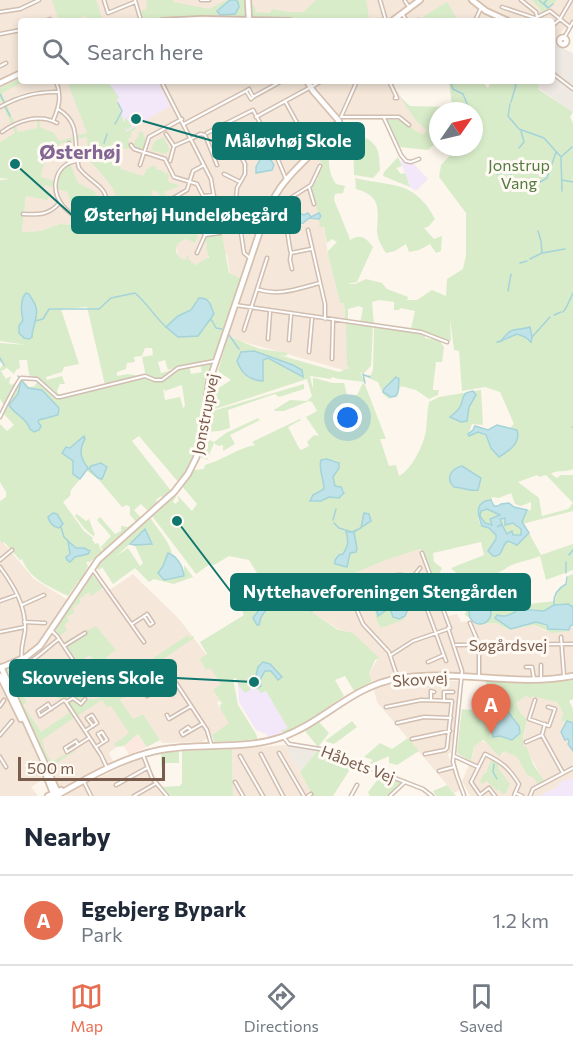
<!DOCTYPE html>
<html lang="en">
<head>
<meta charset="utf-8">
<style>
  :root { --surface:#fff; --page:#f6f6f7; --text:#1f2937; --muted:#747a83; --line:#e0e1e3; --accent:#e76f51 }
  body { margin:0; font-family:Commissioner,sans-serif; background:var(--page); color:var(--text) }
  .compass { position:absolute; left:429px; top:102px; width:54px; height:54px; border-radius:50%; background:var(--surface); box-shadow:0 3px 9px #0003; rotate:56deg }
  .scale { position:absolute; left:18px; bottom:15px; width:147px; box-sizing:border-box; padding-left:6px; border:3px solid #7a5c4d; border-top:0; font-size:16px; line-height:21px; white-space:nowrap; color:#7a5c4d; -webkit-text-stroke:4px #fffaf3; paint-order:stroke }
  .you { position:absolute; left:348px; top:418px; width:21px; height:21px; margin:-15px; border:4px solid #fff; border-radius:50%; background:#1a73e8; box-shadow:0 0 0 9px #1a73e833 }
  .badge { display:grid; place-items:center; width:39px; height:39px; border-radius:50%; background:var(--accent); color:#fff; font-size:20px; font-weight:700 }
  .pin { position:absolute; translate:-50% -50px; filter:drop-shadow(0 2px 3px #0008) }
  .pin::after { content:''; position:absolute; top:32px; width:21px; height:18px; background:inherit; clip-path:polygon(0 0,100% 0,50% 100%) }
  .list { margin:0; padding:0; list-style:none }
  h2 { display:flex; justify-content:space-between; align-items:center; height:78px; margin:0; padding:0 24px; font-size:26px }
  h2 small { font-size:20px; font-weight:400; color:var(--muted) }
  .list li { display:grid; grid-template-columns:39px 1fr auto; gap:18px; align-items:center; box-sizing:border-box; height:90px; padding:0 24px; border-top:2px solid var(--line) }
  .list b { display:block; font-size:22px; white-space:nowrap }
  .list p { margin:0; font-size:20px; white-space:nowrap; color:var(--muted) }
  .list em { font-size:20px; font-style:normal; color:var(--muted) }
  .icon { flex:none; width:33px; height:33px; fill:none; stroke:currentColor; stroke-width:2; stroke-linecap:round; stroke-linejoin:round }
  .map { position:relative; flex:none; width:573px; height:796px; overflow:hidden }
  .search { position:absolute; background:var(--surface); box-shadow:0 3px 9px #0003; left:18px; right:18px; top:18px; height:66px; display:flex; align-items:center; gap:15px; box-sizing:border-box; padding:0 21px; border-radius:6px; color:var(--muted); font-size:22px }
  .sheet { height:168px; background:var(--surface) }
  nav { display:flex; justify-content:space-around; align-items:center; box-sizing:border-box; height:84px; border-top:2px solid var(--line); background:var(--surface); font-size:16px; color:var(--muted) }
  nav a { display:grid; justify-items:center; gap:3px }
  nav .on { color:var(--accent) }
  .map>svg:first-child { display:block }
</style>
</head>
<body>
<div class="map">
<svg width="573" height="796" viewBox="0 0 573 796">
  <rect width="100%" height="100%" fill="#fdf6ec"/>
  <path fill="#f5e8da" d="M0,0H573V19L552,43V21H21V81H391L416,121L428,130L424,134L413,131L402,120L396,118L387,120L343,119L313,154L322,163L317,180L311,187L325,233L328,254L340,303H344L345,319L348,326L347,371L226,337L230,274L227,255L208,243L206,248L209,255L206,260L195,265L179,258L176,248L177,244L187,239L185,223L165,235L152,229L148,217L93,215L76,221L73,225L60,224L40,231L22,232L26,196L41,198L0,143Z
    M0,539L34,579L71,602L89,590L111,589L133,574L179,619L206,654L222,684L221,700L217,703L230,723L202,742L162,743L143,714L132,731L115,744L116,747L109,753L114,763L68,785L59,787L53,773L31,787L38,796H0Z
    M420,549L443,617L457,614L461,622L473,621L479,624L496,623L509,630L534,625L545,631L560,632L570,631V627H573V673L537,676L418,673L372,681L369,674L378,658L367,648L312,612L295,598L386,560Z
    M425,679L458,681L457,712L451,752L448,754L460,790L454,793L377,702L374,689L385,684Z
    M532,695L557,702L563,713L561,721L573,723V796H470L462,781L472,758L474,746L480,741L488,743L501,756L504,751L517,757L527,775L534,778L538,770L522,743L527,719L521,714L516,703L526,696Z
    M285,745L313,796H233L232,749Z
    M145,756L153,774L171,796H66V793Z"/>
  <path fill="#fde8e0" d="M138,734L147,747L129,755L124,746Z"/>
  <path fill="#efe9e4" d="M552,43L573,53V112L538,88L539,81H552Z
    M287,745L319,749L300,772L285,746Z"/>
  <path fill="#f3e8fa" d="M106,81H157L170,106L126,132L120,105Z
    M400,160L413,163L428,179L416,191L410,187Z
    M222,630L298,726L268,738L266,734L256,730L239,702L238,684Z
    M573,778V796H539L559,786L558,783Z"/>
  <path fill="#d8ecc9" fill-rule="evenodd" d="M52,0H96L103,21H96L81,15L82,21H59Z
    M146,0H173L174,2L209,9L227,0H246V16L143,21L140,11L147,9Z
    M316,0H366L369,18L374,21L254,19L252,17L251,5H254L256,12L270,13L272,9L289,12H303Z
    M532,0H557L544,14Z
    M447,2L456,17L449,21H427L424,16Z
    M21,78V81H25L2,93L18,132L37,128V120H40V127L54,133L59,141L74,137V140L60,144C55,158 43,156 41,177L54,181L55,188L44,185V189L49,194L48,200L26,196L22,232L40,231L60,224L73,225L83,217L94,215L81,216L82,211C73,207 69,201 68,192L57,189C55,176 61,170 70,163L78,183L94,191L99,199L96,200L95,209L98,210V214L95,215L109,218L120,217L119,203L113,189L103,175L89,160L87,137L78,139V135L87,133L67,81H107L119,97L117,100L124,123L126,117L132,127L127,130L125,127L126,132L135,127L136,129L131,132V137L128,139L132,149L117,148L114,157L121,169L143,176L146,171L145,169H148L152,166L157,167L156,169L163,171L165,174L168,173L169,177L167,179L169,182L180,186L164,192L166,197L162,198L158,192L152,190C151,205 149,214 152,229L165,234L189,222L198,236L195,243L187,239C180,242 175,244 176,252L181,259L186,260L187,256H189L188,259L195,265L209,257L206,248L207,243L204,241L206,237L222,235L229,273L242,279L215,359L168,370L165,360L158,362L161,373L189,366L191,374L202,372L200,364L210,361L214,365L205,394L202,435L195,459L179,483L139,436L132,441L172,492L160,503L158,501L163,498L161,496L156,500L159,504L145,516L148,511L141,504L134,510L141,518L136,522L130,515V507L127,505L122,507L98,479L87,471L71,490L70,496L63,502L84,531L93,538L92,539L95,544L98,543L102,552L90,562H86L88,566L81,581L79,580L68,596C49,586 30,580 22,559L20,560L4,542L2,543L0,540V501L6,497V492L0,482V424L7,431L14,425L3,413L5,407L0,399V369L4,363L2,362L0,363V343L27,345L0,341V180L10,179L0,178V142L15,133L0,99V88ZM29,294C41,316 32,315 32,337L29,339L19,326L23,320V296ZM197,300H209L214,314L201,328L167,326L178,316L191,310ZM87,307L105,385L60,398L59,396L67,394L59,395L57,391L60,384H65L62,376L47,380L46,377L62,372L64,367L79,364L61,309ZM145,348H152L153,355L142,357L146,377L128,374L117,376V372L126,369L127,363L135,362L134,357L142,356ZM19,360H27L29,375L38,379L35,386L29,387L22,379L11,385L9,383L11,376L6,379L1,371L7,368L14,374L16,370L20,368ZM22,380L28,388L42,390L59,408L58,415L39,420L38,422L41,426L39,430L33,432L23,418L20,417V381ZM182,385L185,406L183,408L180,397L165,400L163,388L165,391ZM84,437L85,439C78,451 81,459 88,468L80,478L73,474L74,461L62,453L68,446L70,448ZM69,542L76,549L84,548L90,551L88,554L75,557L73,560L66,557L70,554Z
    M449,81H484V84L488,88L491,81H518L521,83L539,81L538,89L573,112L570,117L573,123V469C566,473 557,469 551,474L557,478L561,475H573V511L522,524V519L527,510H531V502L521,506L515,504L511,493L499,498L492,497V502L491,500L483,501L478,519L480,524L489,528L496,535L494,543L489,548L508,541L515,545L529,533L541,555L573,544V570L546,580L540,556C531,560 516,562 508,567C498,574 480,582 468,583L464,576L456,577V573L451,568L484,555L481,542L433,553L434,562L442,568L433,586L422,557L423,552L420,549L386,560L296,598L312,612L338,630L353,633L379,658L375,660L369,674L372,681L354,691L345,676L335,680L344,696L301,726L283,733L281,731L288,728L266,691L261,693L250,682V690L245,693L239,686L236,678L233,679L238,705L256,734L258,740L214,742L212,735L229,723L221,710L220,705L222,703L213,690L221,684L210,668L206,670L200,659L207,654L200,642L244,615L241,609L260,578L249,560L229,556L214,565L210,564L196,574L152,516L150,517C156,528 171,542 172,555L168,553L163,566L158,573L184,576V565L193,577L174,584L154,579L149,582L135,568L113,584L102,567L99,570L95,566L106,554L175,494L176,497L173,501L175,504L179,501L177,495L192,511L197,504L182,486L194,470L204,469L205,465C223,460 238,448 255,445L252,442L300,419L301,420L288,427L299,448L301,450L309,446L307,442L314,435L319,436L306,417L317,411L312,402L309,401L284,411H275L274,410L290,400L307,401L312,396L307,379L212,410L210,409V399L221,403L210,394L207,410L209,391L211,393L231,380L218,371L228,336L260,349L288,353L286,356L279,355L339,372L349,368L347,367L346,323L373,326L371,366L363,374L360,372L365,382L339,379L332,377L331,379L310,376L313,389V378H314L333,383H344L347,395H357L363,383L365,385L386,439H380L389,466L396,465L399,476C412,469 423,446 426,431C427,421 427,412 429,402L439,397L481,390L483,425L472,424L468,435L478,432L508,450L513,447L517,430L510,428L514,424L500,392L485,387L462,391L459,351L454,350L450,318L451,341L411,328L415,311L400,308L399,310H394V302L379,300L372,302L374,325L360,323L363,308L359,306L348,309V320L345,319L344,303H340L328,254V251L337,242L332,239L327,243L324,227H319L320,223L317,218H320L321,215L318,213L311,187L317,180L322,163L313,155L323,143L329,144C329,158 327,172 336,184L345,186L343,193L335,194L334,200L350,239L349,241C359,233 366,237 373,247L357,282L347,284H355L366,279L382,283L387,289L408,297L407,300H417L432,290L446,296L447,279L463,269L466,255V213L439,177L441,165L453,152L448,147H454L459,151L460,147H474V111H438L435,121L438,141L428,150L399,147L387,120C406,116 407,130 424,134L427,130L416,121L400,97L410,106L452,107ZM530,327L532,337L528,341L525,337L517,334L504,341L501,340C515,324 511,332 530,327ZM250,351C268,355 285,362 302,370L301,376L268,358L263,360V381C249,380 242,374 237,361L242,352ZM327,459L337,461L336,473L333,477L335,487L338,486L344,490L343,496C337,498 333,496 329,497C322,498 318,501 311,501L313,495L324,489L321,460ZM537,475L539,477L546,475L573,503L568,509L542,516L539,498L518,482ZM130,544L135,546L143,563L140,566L128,548L115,557Z
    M142,131L146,140L143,150L133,147L135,140L139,136L138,133Z
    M163,137L169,148L168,152L164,154L151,150L154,142Z
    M366,138C380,146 379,155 380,170L373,178L354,175L353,139Z
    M398,157L402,166L396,168L401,174L405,173L410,187L383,176L384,172Z
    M355,178C391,187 414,179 435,219L429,226L424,228L434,239L442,236L441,251L436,253L430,244L419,250L409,252L406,244L395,251L386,253C382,247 377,238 377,231C378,210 382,196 356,189Z
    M374,326L421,333L425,334V338L439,340L444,347L442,362H436L433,387V390H439L438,395L429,399L416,390L401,386L396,396L389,399L383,394L378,382L364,376L371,375L373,369Z
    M304,384V389L279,397L275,394L228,410L230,428L220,431L205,432L206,413Z
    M258,418L260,420L230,435L235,444L223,451V445L218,446L214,443L207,460L200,457L204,438L214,442L226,433Z
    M487,509L502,516L492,517L490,519L492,525L485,523L480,516L481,511Z
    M77,514L86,521L89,519L95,535L93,536L84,528L75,516Z
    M100,517L115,534L121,531V526L128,527L133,523L135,525L103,552L101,547L111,536L97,520Z
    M505,518V525L513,523L521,529L522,535L520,537L512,535L513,531L507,534L500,527L498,528L501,522L499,519Z
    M92,574L103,588L91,596L89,592L79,599L81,602L73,608L74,613L67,617L69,621L64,625L67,630L60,636L55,629Z
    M573,574V607L568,604L554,605L544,611L528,609L501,617L523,627C536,617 543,626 556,630C560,631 566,630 570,631L552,633L534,625L509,630L496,623L479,624L465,615C467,602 476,598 488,594L496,608L555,601L559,589L567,584L568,576Z
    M392,578L402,590L413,598L414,601L403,620L381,628L376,619L374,603L365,589Z
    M96,626L116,650L97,665L90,655L78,663L64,642Z
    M188,635L190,638L193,636L194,638L163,659L165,663L154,670L151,667L132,680L137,688L120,700L133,719L143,714L160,740L147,747L138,734L124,746L116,747L114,744L129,733L111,706L107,707L102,700L77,716L67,702L72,699L81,705L91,698L93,700L104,696L131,677L124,666L126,664L132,672Z
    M26,661L27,663L20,668L23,674L21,679L26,688L39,680L32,668L33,667L41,679L47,675L62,697L85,684L86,686L77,690L84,701L80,703L72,697L66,700L65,699L54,706L60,701L49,685L42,689L40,686L24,697L27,702L23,705L41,732L69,713L64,702L71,711L70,712L75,717L42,740L46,753L52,762L65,754L67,756L75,750L76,751L50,767L6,671L7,669L16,665V668L9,673L12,680L21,675L18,665Z
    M573,680V699L569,701L573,709V723L561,721L563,713L557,702L532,696L531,698L526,696L516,703L521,714L527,719L523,737L524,747L526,746L533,764L544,781L538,785L534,778L527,775L517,757L504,751L500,756C493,752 492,746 483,740L474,746L471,761L458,754L457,751L462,709C488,713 488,702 486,681L548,683Z
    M352,721L357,727L334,744L325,741Z
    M319,722L329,733L318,747L305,731L300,734L299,732Z
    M408,738L419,751L397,765L389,763V756L367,766L373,760L364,757L380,743L392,749Z
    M179,749V763H162L161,769V753L146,756Z
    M232,749L233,796H171L162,787L180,786L182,783V751Z
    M319,749L354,763L333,796H313L300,772Z
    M492,759L499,765L498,768L510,784L506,793L502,794L499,789L497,791L487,781L482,784L480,781L484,774L487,772V769Z
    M382,774L403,782L388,796H370L368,792Z
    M447,785L456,796H436L433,791Z"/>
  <path fill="#bfe3e8" stroke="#a5d3da" stroke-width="1.5" fill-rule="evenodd" d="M230,0H236L238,2L239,7L235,14L220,15L217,11Z
    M261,158L271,160L274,165L272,170L256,173V167Z
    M294,211L304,215L308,213L311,217L319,213L321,216L319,219L309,218L303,223L290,225L294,219L292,214Z
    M26,293L29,294C31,298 35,303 36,307C39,317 32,327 32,337L29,339L24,338L19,333V326L23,320C21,312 20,299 26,293Z
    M199,298C210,298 210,304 214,314L198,336L178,337L166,327L178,316L191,310Z
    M530,327L532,337L531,342L525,337L517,334L501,341C513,325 513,332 530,327Z
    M254,351L293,365L302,370L303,377L268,358L263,360V381C249,380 242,374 237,361L241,352Z
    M396,377L399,379L398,392L396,396L391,397L383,392L384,389Z
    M21,380L28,388L42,390L59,408L58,415L39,420L38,422L41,426L39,430L34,432L30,429C27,418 15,415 9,405L18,394Z
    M473,391L476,395L469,407L467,421L461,422L450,417C454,414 459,410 461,405C464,396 462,393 473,391Z
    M497,425L517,430C521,443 509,451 499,457L491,448L486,435L478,432L469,436L468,434L473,430L475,426L488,430Z
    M84,436L85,439C78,451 81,459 88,468L80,479L73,474V461L62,453L66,447L70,448Z
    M327,459L339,463V468L333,477L335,486L341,487L344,493L339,498L329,497L321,501H310L313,495L324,489C324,479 318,468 321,460Z
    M101,463L107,467L102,479L98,478L89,469L91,466Z
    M462,466L481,478L478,490C472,492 461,487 454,487C445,478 451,469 462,466Z
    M491,500L494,506H498L501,504L509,503L514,507L527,510L522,522L529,533L517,545L508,541C500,546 504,557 493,556L488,551L496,539V535L489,528L482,526C477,514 475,501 491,500ZM487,509L500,515L490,519L492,525L485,523L480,516L481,511ZM505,518V525L513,523L521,529V535H513L512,531L507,534L502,525L497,527L502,524L500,519Z
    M53,513L57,514L63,524L59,528C53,527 49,522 48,517Z
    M364,513L369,514L371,521L354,532L357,549L356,552L350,553L347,567L335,564V560L339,555L343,554C348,546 349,541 346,532H352L361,528Z
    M145,529L152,544L135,545L130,544Z
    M68,541L76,548H84L90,551L88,554L75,557L70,562L67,560L66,557L70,554Z
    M168,553C177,556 183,566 184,576L164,580L158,573L163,566Z
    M395,590L403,592L412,599L405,616L399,619L393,617L390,609H388L378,616L376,608L380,603L381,597Z
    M296,591L297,596L292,603L268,607L261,617L259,625H257L253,618C271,592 277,606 296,591Z
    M469 613a11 11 0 1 1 22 0a11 11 0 1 1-22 0Z
    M568,604L573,607V625L570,626L569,630L548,629L547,625L536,622L511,629L495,618L497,615C505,618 513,614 519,609L544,611L554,605Z
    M263,662L270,664L282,677L278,680L271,671H265L260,680L261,686L257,688L253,679L256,676L258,667Z
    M497,704C508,709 511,717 519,726L520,733L512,740L500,736L493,737L490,719L492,706Z
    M567,721L573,723V751L568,744L569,742L568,739L565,740L561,732Z"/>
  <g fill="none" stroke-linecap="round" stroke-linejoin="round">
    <path stroke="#a5d3da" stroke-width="1.5" d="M539,0L548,8L553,4
      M547,0L544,3L548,8
      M510,81L516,85L511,102
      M451,83L453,89L463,94L468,106L464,111
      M0,94L4,102
      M510,104L508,116L519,129L544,138L561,157L572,147
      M5,106L10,116
      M115,124L122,111L118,103
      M104,143L107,134
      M519,148L524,142L521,131
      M561,158L562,191
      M497,174L508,171L514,179L534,185
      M562,180L573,182
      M536,194L535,185L547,178L556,152
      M538,231L541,241
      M542,253L565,249
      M530,259L542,253L541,241
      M520,263L527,261
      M508,291L511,274
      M563,312L566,308L573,293
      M554,315L561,312
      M35,321L43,319L49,309H99L111,298L135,293C147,303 154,316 166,327
      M208,322L211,319L216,328L222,329
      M229,335L239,349
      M532,337L550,317
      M497,342L501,341
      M0,358L4,365
      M363,374L365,383
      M364,375L370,377
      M18,376L19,378
      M572,427H573
      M333,520L336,509
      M334,523L339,528L352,532
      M61,527L64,537L68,541
      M569,555L573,550
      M566,573V562
      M554,605C553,595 557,589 566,584L567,577
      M494,764L493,772L497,779"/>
    <defs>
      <path id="street" d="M104,0L108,13L135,2
        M135,0L141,21
        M201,0H209
        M380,0L386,21
        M521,0L536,12L537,17
        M405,1L409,7
        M502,7L535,18L550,11L570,27
        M0,12L20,9L39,0
        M403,15L407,21
        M45,21L50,19
        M416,21L418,20
        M475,21L481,8
        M552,26L560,19L571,0
        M0,34L21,30
        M564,38L573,22
        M0,66L6,63
        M552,73L573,89
        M161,81L211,179L220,233L205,235L195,215L186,212L163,225H160L156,217L158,210L171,203
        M389,81L397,98H395
        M246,91L249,89L253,97
        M246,91L251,99L253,97
        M253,97L282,81
        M285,101L301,130L318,147
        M0,107C19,96 37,91 59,92
        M58,109C83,124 72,144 79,168C95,188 110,183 107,216
        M256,117L322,81
        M341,117H399L409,125
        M341,117L357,81
        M384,118L401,155L406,161L411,162L419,159
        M53,121C59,107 62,96 56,81
        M184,124L246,91
        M224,124L245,164V174L237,188L236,199L244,253L251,259
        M2,132C17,121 39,113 57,123
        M207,133L253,110L271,143L286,179
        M166,134L174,146
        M191,139L200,134L205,135L217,165
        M69,143L71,162
        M131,145L134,149L165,159L174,177L197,184L203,196L214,195
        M174,146L190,139
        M276,156L294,149
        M76,161C54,165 50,190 63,206C67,211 73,215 78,219
        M170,161L174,146
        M140,165L149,137L182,119
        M224,174L240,182
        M309,187L314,204
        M271,203C290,213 286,235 291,253L311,249
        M278,206L311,185L320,166
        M23,214C39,215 50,215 60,202
        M179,216L170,200L187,190L193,171L204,165
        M308,230L325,304V319
        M197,253L205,235
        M291,253L290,260L292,269
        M257,289C279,297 299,288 320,283
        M235,305L421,332L447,342
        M244,330L267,258
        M268,339L270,312
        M289,340L291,315
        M309,352L312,319
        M332,359L333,320
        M0,417C3,410 18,381 21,378L37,379L57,397H60L145,376L155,380H162L178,368L215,361
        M422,553L450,628H448L462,671L453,762L457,776L464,795
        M0,560L12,550
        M0,567C14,586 26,606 25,630C24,640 20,649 22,659
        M93,570L144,642
        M412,578L420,568
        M350,594L363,624L389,652L398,679
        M0,601L17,595
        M22,605L44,595
        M312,609L392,576C404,573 413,577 419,587L446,661
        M24,622L45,623
        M470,623L479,644V676
        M132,624L146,615L147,614L153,623L150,625L144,616
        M51,630L57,636L90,685
        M0,632L25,627
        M561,637L564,676
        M456,645L573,644
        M64,646L85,633
        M391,655L413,641L448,629
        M31,661C42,654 49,646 59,639
        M428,662L444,655
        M541,665V677
        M526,667H532L534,679
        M147,696L160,688L163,690L176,683L207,730L212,747
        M431,700V691L434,692
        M535,700L529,719L549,726L555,709L548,707
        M444,701V692H453
        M66,702L101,755L107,768
        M0,706L4,700
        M386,707L421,700L452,701L447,748L445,750L425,754
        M51,709L48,704L38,711L40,716L64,700L66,702L73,698L81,704L85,699
        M167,715L169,719L191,706
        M397,723L424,717L451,718
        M545,724L542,735L563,773
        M191,730L188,727L181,732L183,735L202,724
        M85,731L97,723L92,715L87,718L93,726
        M0,735L12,721
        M284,738L289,744L320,749L423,789L432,796
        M412,739L450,731
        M526,742L542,735
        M78,745L76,741L65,748L67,752L89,738
        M96,747L107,740L102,732L98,734L103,742
        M279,753L304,796
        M261,754L283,796
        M143,755L152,778L167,796
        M240,756L263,796
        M454,756L478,767
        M0,757L6,767
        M439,771L454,767
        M83,780L91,796
        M235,782L243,796
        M116,785L147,768
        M515,793L522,796
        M134,796L155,784
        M308,796L311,794
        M351,796L357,785
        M390,796L405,782
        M495,796L489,788L480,795L471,782L485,754C503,763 508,767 519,784L514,796
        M530,796L533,789L573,768"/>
      <path id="secondary" d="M248,0L249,20
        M472,0L486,11L508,21
        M162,21L202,19L290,21
        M392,21L420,0
        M559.5 41a3.5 3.5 0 1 1 7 0a3.5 3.5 0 1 1-7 0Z
        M0,83L21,73
        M1,667L58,793
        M0,668L26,657L40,646L98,560L174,492L188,474L196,458L201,442L209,382L264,219C270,204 277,190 288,178C304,159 327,142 339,121L313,91L307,81
        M0,676L21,719
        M42,765L53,793
        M48,796L61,790
        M56,796C87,778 124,757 160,750C201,742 242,751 282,737C326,721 351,686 400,678C457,669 516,687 573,676"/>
    </defs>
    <use href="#street" stroke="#d1beb0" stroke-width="5"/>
    <use href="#secondary" stroke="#d6c0b0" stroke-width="8"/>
    <use href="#street" stroke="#fff" stroke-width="2"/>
    <use href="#secondary" stroke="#fff" stroke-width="4.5"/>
  </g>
  <g text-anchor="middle" stroke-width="6" stroke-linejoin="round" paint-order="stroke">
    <g font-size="16" fill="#537a41" stroke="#fffaf3">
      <text x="519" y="171">Jonstrup<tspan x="519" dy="18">Vang</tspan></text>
    </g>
    <g font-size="16" fill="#7a5c4d" stroke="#fffaf3">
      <text transform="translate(205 414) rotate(-79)" y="6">Jonstrupvej</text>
      <text x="508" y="651">Søgårdsvej</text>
      <text transform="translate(420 679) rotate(-4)" y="6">Skovvej</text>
      <text transform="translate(358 764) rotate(21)" y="6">Håbets Vej</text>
    </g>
    <g font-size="20" font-weight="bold" fill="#846695" stroke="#fffaf3">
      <text x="80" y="159">Østerhøj</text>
    </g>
  </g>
  <path fill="none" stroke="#0f766e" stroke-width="2" d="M136 119L213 141M15 164L72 215M177 521L231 592M254 682L176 678"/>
  <g fill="#0f766e" stroke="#fffaf3" stroke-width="2">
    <circle cx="136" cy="119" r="6"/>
    <circle cx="15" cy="164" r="6"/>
    <circle cx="177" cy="521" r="6"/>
    <circle cx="254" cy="682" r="6"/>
  </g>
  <g fill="#0f766e" stroke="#0f766e" stroke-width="2">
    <rect x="213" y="123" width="151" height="36" rx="6"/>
    <rect x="72" y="197" width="228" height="36" rx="6"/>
    <rect x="231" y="574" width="299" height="36" rx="6"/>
    <rect x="10" y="660" width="166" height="36" rx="6"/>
  </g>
  <g font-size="18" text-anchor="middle" font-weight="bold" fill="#fff">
    <text x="288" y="147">Måløvhøj Skole</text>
    <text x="186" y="221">Østerhøj Hundeløbegård</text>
    <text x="380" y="598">Nyttehaveforeningen Stengården</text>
    <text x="93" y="684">Skovvejens Skole</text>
  </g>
</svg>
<svg class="compass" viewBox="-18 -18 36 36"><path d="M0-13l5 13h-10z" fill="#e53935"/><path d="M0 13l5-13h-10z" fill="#747a83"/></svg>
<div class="scale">500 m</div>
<div class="you"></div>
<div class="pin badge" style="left:491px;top:734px">A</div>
<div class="search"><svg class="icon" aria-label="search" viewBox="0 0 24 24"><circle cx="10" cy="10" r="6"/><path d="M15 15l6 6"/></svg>Search here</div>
</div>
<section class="sheet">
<h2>Nearby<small></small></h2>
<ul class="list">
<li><span class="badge">A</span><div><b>Egebjerg Bypark</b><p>Park</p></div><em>1.2 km</em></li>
</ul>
</section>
<nav>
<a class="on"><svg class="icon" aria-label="map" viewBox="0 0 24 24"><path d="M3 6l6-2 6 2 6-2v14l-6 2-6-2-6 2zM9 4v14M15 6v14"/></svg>Map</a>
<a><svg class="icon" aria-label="directions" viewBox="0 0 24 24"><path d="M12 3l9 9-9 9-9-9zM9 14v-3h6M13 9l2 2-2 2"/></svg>Directions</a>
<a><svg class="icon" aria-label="saved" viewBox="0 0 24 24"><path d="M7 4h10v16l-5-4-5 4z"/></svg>Saved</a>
</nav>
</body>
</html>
